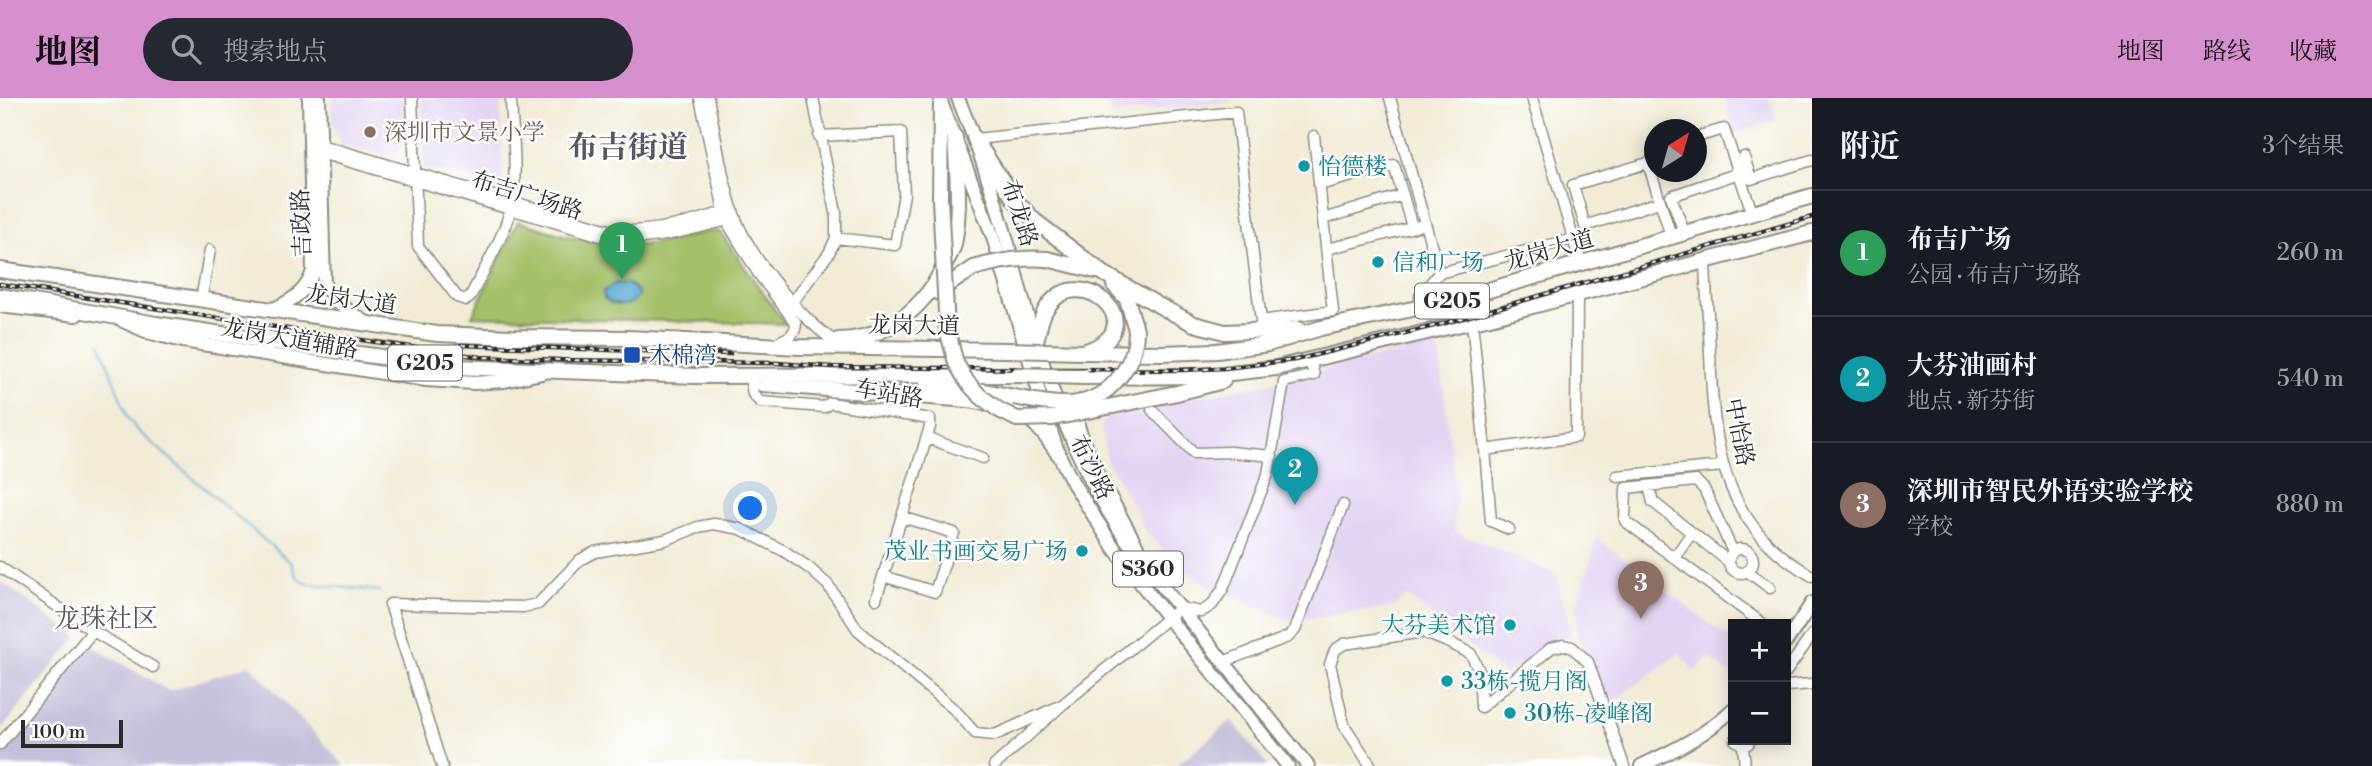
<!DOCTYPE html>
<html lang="zh">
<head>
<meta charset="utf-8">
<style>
  :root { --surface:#171b24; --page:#242831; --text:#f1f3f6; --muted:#9ea1a6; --line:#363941; --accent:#d690ce }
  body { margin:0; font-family:"Libre Bodoni","Noto Serif SC",serif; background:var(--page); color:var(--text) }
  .controls { position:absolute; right:21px; bottom:21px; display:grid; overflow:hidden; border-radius:0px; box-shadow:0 4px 18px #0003 }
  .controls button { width:63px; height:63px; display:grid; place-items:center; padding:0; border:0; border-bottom:2px solid var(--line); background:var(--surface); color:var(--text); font:35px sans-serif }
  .compass { position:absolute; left:1644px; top:21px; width:63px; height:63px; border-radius:50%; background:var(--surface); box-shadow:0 4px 18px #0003; rotate:37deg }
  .scale { position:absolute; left:21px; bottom:18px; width:102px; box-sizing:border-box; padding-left:7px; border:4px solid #2b2b2b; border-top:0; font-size:19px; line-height:24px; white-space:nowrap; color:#2b2b2b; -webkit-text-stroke:5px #fff; paint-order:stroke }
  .you { position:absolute; left:751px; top:411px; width:24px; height:24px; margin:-18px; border:5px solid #fff; border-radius:50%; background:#1a73e8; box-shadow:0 0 0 10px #1a73e833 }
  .badge { display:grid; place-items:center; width:46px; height:46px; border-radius:50%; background:var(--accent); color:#fff; font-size:23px; font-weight:700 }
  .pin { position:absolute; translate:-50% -58px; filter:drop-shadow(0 2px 4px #0008) }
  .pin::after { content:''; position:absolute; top:37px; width:24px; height:21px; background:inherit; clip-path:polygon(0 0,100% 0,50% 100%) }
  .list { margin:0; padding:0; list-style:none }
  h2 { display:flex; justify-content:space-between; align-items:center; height:91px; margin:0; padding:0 28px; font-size:30px }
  h2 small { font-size:23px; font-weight:400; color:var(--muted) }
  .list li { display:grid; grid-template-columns:46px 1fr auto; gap:21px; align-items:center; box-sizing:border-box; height:126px; padding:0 28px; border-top:2px solid var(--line) }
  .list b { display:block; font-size:26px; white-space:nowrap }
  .list p { margin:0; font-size:23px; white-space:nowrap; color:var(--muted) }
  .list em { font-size:23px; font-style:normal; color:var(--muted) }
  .icon { flex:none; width:38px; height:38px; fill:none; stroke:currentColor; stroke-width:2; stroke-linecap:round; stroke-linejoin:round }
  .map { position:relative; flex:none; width:1812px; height:668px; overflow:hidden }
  header { display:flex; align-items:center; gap:42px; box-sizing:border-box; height:98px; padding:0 35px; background:var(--accent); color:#111 }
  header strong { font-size:33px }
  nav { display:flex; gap:38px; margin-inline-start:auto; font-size:24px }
  .search { width:490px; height:63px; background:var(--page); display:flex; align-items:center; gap:18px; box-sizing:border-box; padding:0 24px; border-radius:38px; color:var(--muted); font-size:26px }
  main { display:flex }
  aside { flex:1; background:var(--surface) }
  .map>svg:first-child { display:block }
</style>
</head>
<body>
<header>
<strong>地图</strong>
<div class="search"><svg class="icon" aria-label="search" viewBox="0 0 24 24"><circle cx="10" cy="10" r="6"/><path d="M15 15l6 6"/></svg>搜索地点</div>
<nav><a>地图</a><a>路线</a><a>收藏</a></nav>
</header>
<main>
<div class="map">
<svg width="1812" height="668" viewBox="0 0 1812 668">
  <rect width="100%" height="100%" fill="#fff"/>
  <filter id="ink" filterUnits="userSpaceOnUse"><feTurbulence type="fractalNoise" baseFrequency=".0143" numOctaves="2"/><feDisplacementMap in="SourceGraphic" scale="14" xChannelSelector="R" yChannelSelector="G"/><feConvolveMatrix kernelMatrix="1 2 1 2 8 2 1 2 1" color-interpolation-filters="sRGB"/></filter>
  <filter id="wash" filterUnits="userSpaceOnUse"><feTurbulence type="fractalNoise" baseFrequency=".00686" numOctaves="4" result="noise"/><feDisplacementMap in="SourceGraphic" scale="28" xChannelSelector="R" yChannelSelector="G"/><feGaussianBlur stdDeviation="1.57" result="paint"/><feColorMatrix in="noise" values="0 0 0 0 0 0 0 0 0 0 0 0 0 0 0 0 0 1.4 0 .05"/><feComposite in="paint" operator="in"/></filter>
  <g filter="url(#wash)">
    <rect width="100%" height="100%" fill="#f2ecd7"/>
    <path fill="#e2d4f3" d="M332,0H403L404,43L399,53L389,59L341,46L332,26Z
      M421,0H500L503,87L424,70Z
      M1108,0H1230L1231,3L1110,17Z
      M1724,0H1769L1776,23L1735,35Z
      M1438,244L1457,401L1454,433L1557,476L1571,536L1505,576L1407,498L1393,509L1292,523L1213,491L1187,474L1145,434L1139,418L1107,363L1101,327L1113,314L1261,287Z
      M1597,440L1733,543V573L1731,576L1709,559L1694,574L1680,555L1608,607L1578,535L1577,506Z"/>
    <path fill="#c5c0da" d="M0,483L77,539L0,633Z
      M90,547L169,593L250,567L345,668H0V656Z
      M1232,622L1268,668H1175Z"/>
    <path fill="#a4c067" stroke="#687649" stroke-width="2" d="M518,123C560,137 605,152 650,146C671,143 693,137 714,133L720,134L785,226L472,218Z"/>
    <path fill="#5bacd5" stroke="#436c80" stroke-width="2" d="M616,185L629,186L638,194V199C629,209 615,210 604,200L603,193Z"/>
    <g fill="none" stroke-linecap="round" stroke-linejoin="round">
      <path stroke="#5bacd5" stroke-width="2" d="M100,245L128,320L136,331L292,466C295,478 298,482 308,486L380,493"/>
    </g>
  </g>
  <g filter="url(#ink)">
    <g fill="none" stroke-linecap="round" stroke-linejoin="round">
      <defs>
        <path id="minor" d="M412,0L418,148L457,199L466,202L470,199C485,169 506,137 512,104C518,72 512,32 511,0
          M700,0L726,122L758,175L796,225C796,238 785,241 774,246
          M708,0C716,38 721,79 734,116C748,157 798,218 833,242
          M1390,0L1439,175L1420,198L1422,209
          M1532,0L1581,167
          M819,38L901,34L904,96L895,147L836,140
          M1696,39L1724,31L1753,117
          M975,41L1236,14L1262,232
          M314,45L612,133C653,135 693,125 732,111
          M314,53L608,140C653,144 692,131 735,120
          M1744,59L1751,81L1812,62
          M1319,87L1394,67L1412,129
          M1659,104L1585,128L1573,87L1648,65L1672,141
          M1323,121L1403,97
          M1685,137L1671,98L1739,75
          M1327,151L1418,128
          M1705,164C1706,195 1709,225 1710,256C1713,321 1716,392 1765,442C1778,457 1795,468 1812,478
          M1439,175L1573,141
          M201,202L210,152
          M789,209L829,155L836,140V115L813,0
          M1261,223L1333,213L1314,38
          M1472,223L1485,352L1576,339L1577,197
          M751,285L753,296L760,304L824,309L830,305L930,321V329L876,501
          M1152,312L1194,355L1230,354L1272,358
          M927,340L983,360
          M1485,352L1491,423L1509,431
          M1617,378L1723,368
          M1649,388L1653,404L1729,464
          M1729 463a12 12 0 1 1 24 0a12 12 0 1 1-24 0Z
          M1733,454L1704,391L1696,383L1626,390L1625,423L1763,526
          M1674,460L1691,436
          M0,469L93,533L153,569
          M1747,473L1770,490
          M883,478L935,494L954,435L902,419
          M1223,564L1288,539L1295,532L1343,407
          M1786,574L1812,537
          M1786,588L1812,586
          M1735,642L1743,647L1748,646L1750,642
          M0,646L93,533
          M1743,647L1745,668
          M442,668L390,506L523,509L538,506L580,462L595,454L665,442L698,429L714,426L741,431L784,453L809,470L828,487L858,532L955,612L975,635L995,637L1062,607
          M994,668L1062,607L1180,510L1201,514L1212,507L1223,491L1268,376L1284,284L1314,277L1310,263
          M1371,668L1344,627L1330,566L1335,552L1344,546L1423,534L1452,546L1471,556L1479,573L1481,609L1551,550L1563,547L1572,549L1588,564L1624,668"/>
        <path id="major" d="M319,0L324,186L336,204L366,225
          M958,0C976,43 991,87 1004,132C1015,169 1023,208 1036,245C1059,315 1086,384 1128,444
          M942,7L993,139L1046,318L1058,355L1073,385L1114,450L1149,496L1288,668
          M0,208L76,217
          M271,212C290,204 307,194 313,173L309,0
          M123,223L150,235L183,243L426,282L474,285L504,283L542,275
          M1145,467L1308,668
          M1786,544L1812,505
          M1641,668C1675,652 1706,637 1733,611"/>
        <path id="highway" d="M975,41L1014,101L1035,123L1103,175L1158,207L1194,226L1225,234L1298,231
          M940,101L941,6
          M1047,161L1096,173
          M0,172L437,236L511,239L628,240L800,249L1007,252
          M1114,187L1127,201L1136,232
          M937,194L974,170
          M0,198L156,226L315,250L455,269L697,278L1017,277
          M838,242C885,242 924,210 943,170C947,162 952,154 954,146C961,110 957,75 955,39
          M1035,245C1039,235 1040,222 1045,213C1076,157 1158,229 1086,253
          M1082,254L1162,255L1217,253L1268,246L1321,230L1451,203L1812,98
          M1084,279L1204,278L1276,270L1494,218L1812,135
          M927,285L959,288L1014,299
          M762,286L969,302C1020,311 1028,311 1058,355
          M1177,295L1223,283
          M1081,304L1077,314V328L1082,342L1099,381L1150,474"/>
      </defs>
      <use href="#minor" stroke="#8e8c81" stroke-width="13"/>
      <use href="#major" stroke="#8e8c81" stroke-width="16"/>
      <use href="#highway" stroke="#8e8c81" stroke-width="18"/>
      <use href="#minor" stroke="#fff" stroke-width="10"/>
      <use href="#major" stroke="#fff" stroke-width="12"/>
      <use href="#highway" stroke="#fff" stroke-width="14"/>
      <defs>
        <path id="rail" d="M0,186L320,236L481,259L561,262L777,265L832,269L1182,272L1225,270L1295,262L1442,226L1812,119
          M461,247L730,256"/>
      </defs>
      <use href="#rail" stroke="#2b2b2b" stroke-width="4.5"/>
      <use href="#rail" stroke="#fff" stroke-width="2" stroke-dasharray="5" stroke-linecap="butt"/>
      <defs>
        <path id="highway-bridge" d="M940,101L947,231L956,265L967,284L980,298L999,312L1017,321L1053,320L1177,295
          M974,170C998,163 1021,159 1047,161
          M1007,252L1082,254
          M1017,277L1084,279
          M1014,299C1052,306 1088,316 1117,282C1130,267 1136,252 1136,232"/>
      </defs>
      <use href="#highway-bridge" stroke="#8e8c81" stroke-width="18" stroke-linecap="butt"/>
      <use href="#highway-bridge" stroke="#fff" stroke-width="14"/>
    </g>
  </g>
  <circle fill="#8d6e63" stroke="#fff" stroke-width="2.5" cx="370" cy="34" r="7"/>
  <g fill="#0f9aa8" stroke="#fff" stroke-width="2.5">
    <circle cx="1304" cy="68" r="7"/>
    <circle cx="1378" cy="164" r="7"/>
    <circle cx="1082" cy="453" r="7"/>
    <circle cx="1510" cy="527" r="7"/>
    <circle cx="1447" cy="583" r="7"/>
    <circle cx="1510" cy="615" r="7"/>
  </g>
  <rect fill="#1a4fb4" stroke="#fff" stroke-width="2.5" x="623" y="248" width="18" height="18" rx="3.5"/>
  <g text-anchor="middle" stroke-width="5" stroke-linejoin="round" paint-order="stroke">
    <g fill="#fff" stroke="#6b6b6b" stroke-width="2">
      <rect x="1415" y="185.5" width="74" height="35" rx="5"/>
      <rect x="388" y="247.5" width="74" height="35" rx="5"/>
      <rect x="1113" y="453.5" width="70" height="35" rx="5"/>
    </g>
    <g font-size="21" font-weight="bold" fill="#2b2b2b">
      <text x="1452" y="210">G205</text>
      <text x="425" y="272">G205</text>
      <text x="1148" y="478">S360</text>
    </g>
    <g font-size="23" fill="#785e54" stroke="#fff" text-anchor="start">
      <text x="384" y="42">深圳市文景小学</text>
    </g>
    <g font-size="23" fill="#0d838f" stroke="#fff" text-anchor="start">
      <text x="1318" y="76">怡德楼</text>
      <text x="1392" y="172">信和广场</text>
      <text x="1068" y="461" text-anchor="end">茂业书画交易广场</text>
      <text x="1496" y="535" text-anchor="end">大芬美术馆</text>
      <text x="1461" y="591">33栋-揽月阁</text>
      <text x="1524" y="623">30栋-凌峰阁</text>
    </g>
    <g font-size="23" fill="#2b2b2b" stroke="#fff">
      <text transform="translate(527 97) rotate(17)" y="8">布吉广场路</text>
      <text transform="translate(1020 115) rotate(72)" y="8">布龙路</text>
      <text transform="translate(301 125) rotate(-92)" y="8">吉政路</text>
      <text transform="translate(1549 152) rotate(-16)" y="8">龙岗大道</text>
      <text transform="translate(351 201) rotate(8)" y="8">龙岗大道</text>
      <text transform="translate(914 227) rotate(1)" y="8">龙岗大道</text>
      <text transform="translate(290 240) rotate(10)" y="8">龙岗大道辅路</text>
      <text transform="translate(889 295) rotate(10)" y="8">车站路</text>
      <text transform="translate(1740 334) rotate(79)" y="8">中怡路</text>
      <text transform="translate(1092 369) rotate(63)" y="8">布沙路</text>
    </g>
    <g font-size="23" fill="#164399" stroke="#fff" text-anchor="start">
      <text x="648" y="265">木棉湾</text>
    </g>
    <g font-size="26" fill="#5b5563" stroke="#fff">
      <text x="106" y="529">龙珠社区</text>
    </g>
    <g font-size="30" font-weight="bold" fill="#5b5563" stroke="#fff">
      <text x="628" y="59">布吉街道</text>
    </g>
  </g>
</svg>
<div class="controls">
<button>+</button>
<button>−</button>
</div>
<svg class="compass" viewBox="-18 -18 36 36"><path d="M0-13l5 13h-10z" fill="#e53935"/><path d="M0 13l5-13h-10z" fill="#9ea1a6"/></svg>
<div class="scale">100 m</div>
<div class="you"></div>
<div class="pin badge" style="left:622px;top:182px;background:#2e9e5b">1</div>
<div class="pin badge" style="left:1295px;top:407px;background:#0f9aa8">2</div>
<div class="pin badge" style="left:1641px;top:521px;background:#8d6e63">3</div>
</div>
<aside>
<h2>附近<small>3个结果</small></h2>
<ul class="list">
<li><span class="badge" style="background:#2e9e5b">1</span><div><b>布吉广场</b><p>公园 · 布吉广场路</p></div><em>260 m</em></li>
<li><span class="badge" style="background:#0f9aa8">2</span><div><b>大芬油画村</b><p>地点 · 新芬街</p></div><em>540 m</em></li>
<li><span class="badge" style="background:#8d6e63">3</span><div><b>深圳市智民外语实验学校</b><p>学校</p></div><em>880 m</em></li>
</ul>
</aside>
</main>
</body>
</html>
